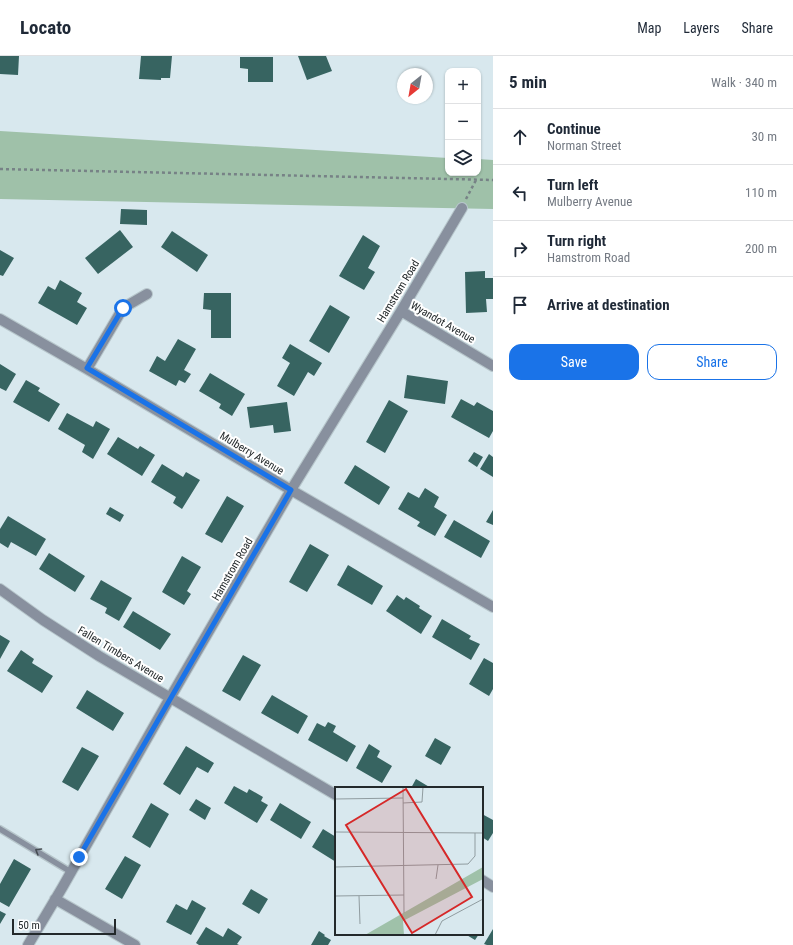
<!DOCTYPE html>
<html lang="en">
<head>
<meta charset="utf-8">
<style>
  :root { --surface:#fff; --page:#f2f2f3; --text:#1f2937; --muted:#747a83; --line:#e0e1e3; --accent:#1a73e8 }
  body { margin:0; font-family:"Roboto Condensed",sans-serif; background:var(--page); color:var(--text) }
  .controls { position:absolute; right:12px; top:12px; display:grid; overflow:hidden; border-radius:8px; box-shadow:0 1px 3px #0004 }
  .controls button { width:36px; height:36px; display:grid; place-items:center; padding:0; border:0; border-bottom:1px solid var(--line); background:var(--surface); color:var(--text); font:20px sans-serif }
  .compass { position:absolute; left:397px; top:12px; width:36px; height:36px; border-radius:50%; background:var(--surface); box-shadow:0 1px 3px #0004; rotate:211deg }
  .scale { position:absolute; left:12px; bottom:10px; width:104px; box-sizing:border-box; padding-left:4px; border:2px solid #23292b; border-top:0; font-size:11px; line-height:14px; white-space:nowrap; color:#23292b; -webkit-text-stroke:3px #fff; paint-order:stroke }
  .stop { position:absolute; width:12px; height:12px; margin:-9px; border:3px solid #1a73e8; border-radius:50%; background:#fff }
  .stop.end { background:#1a73e8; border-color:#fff; box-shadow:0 1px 4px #0008 }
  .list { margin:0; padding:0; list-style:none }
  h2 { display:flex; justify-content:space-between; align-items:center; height:52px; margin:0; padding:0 16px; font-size:17px }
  h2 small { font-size:13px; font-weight:400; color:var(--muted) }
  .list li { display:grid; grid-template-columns:26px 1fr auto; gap:12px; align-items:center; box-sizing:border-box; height:56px; padding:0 16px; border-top:1px solid var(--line) }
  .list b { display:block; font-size:15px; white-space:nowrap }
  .list p { margin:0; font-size:13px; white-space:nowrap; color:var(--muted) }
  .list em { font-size:13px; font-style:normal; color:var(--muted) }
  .actions { display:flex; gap:8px; padding:12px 16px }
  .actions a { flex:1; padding:9px 0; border:1px solid var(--accent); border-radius:12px; text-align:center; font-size:14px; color:var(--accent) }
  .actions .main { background:var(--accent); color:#fff }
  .icon { flex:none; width:22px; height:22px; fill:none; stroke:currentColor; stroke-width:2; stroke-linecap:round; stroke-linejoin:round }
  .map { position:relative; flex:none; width:493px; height:889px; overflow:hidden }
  header { display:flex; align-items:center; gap:24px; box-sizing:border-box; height:56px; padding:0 20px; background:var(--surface); border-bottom:1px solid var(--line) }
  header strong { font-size:19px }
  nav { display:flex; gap:22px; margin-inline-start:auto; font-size:14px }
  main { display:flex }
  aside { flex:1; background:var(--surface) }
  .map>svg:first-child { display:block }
</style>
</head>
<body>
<header>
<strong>Locato</strong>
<nav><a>Map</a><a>Layers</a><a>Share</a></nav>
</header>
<main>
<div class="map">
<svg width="493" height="889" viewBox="0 0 493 889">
  <rect width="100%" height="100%" fill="#d8e8ee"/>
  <path fill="#9fc1a9" d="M0,75L448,102V117H478V103L493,104V153L0,143Z"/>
  <path fill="#376461" d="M0,0H19L18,19L0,18Z
    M141,0H172L170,22H161V24L139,23Z
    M298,0H326L332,15L307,24Z
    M240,1H273V26H248V13L240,12Z
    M121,153L147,154V169L120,168Z
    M120,174L133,191L98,218L85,202Z
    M172,175L208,199L197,216L161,191Z
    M363,179L380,190L368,212L375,216L364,234L339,220Z
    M0,194L14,202L3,220L0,219Z
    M485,215V222H493V243H486L487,256L466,257L465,216Z
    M60,224L82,237L77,246L87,252L77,269L38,247L48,230L55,234Z
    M204,237H231V282H211V254L203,253Z
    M330,249L350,261L329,297L309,285Z
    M178,283L196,293L184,314L191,318L185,327L179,324L176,330L149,315L157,300L165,305Z
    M290,288L322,307L314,320L308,316L294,340L277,330L290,307L282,302Z
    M0,308L16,318L6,335L0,332Z
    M210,317L245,338L232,360L219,352L221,348L199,335Z
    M407,319L448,325L445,348L404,342Z
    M26,324L40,332L38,335L60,348L49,366L13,346Z
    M461,343L474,350L477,346L493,355V375L489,382L451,361Z
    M389,344L408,355L385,397L366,386Z
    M287,346L291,375L274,377L273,369L250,372L247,351Z
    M67,357L93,371L96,365L110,373L93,403L82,396L85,389L58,373Z
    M118,381L138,393L140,390L155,399L142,420L107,398Z
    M474,396L483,401L477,411L468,405Z
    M489,398L493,401V421L480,413Z
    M162,408L183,421L186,416L200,424L182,453L173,447L176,441L151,426Z
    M355,409L390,431L379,449L344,427Z
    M425,432L439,441L434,451L447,459L435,480L417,470L420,466L398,453L408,436L419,442Z
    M227,440L244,450L222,487L205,478Z
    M110,451L124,459L120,466L106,458Z
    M493,454V469L486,466Z
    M8,460L46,483L36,500L11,486L8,492L0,487V473Z
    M454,464L490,485L481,502L444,481Z
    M310,488L329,499L307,536L289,526Z
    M49,497L85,520L75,536L39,513Z
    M182,500L201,511L187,535L191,538L184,549L162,536Z
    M348,509L383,530L372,549L337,529Z
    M101,524L132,542L119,565L105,557L107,552L90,543Z
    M397,539L404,544L406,541L420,550L419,552L432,560L421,578L386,555Z
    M133,555L171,578L160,594L123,571Z
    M442,563L471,580L469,583L480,588L471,604L432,581Z
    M0,579L10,585L0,603Z
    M21,594L34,603L32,607L53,620L42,637L7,615Z
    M243,599L261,609L240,645L222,635Z
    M484,602L493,607V633L489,640L469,628Z
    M87,634L124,657L113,675L76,652Z
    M272,639L308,660L298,678L261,657Z
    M328,666L336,670L333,676L356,690L347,706L308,684L317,667L325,671Z
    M435,682L451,691L441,709L425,700Z
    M369,688L380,695L377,701L392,710L382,727L356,712Z
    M186,690L214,707L208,717L197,711L180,739L163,728Z
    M82,691L99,700L78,735L62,726Z
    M416,723L431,732H411Z
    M234,730L247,737L249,733L263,741L261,745L268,749L257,767L224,747Z
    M196,743L211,752L205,764L189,754Z
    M151,747L169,758L150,792L132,781Z
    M280,747L311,766L301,783L270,764Z
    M482,758L493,764V777L488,785L482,781Z
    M323,773L336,781V806L312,791Z
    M125,800L141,809L122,843L105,833Z
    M14,803L31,813L9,851L0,846V828Z
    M251,833L268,843L259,858L242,848Z
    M192,844L206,852L191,879L166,866L176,848L187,854Z
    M0,855L6,858L0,868Z
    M206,871L223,881L228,872L242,881L237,888L239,889H199L196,887Z
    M493,873V889H487L484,888Z
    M319,875L325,879L324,880L331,884L328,889H311Z
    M465,878H479L475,884Z"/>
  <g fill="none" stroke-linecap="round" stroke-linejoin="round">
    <defs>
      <path id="service" d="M0,773L71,816"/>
      <path id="minor" d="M401,255L493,310
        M0,263L87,313L291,434L493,551
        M87,313L123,252L147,238
        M0,533L43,564L99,600L336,739
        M482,824L493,831
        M55,843L135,889
        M28,889L62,832L170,642L291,434L401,255L462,152"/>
    </defs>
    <use href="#service" stroke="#b7c6cb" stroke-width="8"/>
    <use href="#minor" stroke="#b7c6cb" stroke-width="12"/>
    <path stroke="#778286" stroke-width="2.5" stroke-dasharray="3 3" stroke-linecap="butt" d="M0,113L493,124
      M466,143L476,124"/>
    <use href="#service" stroke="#88909e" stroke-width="5.5"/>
    <use href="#minor" stroke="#88909e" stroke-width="10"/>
  </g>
  <defs><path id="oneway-chevron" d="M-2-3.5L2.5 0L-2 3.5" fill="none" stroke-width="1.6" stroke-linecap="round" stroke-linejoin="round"/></defs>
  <use stroke="#464d53" href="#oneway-chevron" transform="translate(38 795) rotate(-149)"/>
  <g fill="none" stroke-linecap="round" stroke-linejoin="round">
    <path stroke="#1a73e8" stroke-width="5" d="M79,801L291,434L87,312L123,252"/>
  </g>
  <g text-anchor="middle" stroke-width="4" stroke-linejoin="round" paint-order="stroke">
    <g font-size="11" fill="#23292b" stroke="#fff">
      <text transform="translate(398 235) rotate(-59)" y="4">Hamstrom Road</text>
      <text transform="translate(443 266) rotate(30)" y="4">Wyandot Avenue</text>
      <text transform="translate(252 397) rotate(31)" y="4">Mulberry Avenue</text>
      <text transform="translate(232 513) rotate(-60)" y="4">Hamstrom Road</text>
      <text transform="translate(121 598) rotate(31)" y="4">Fallen Timbers Avenue</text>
    </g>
  </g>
  <g transform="translate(335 731)">
    <rect width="148" height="148" fill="#d8e8ee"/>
    <path d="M148,80V92L68,134L69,148H30Z" fill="#9fc1a9"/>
    <path fill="none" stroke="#909ca0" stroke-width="1" d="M68,0L69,126M0,12L68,11M68,16L87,15L88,0M0,45L148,46M0,80L133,77L140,69V46M101,92L103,78M0,109L69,108M24,109L25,137M100,148L107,134L148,112"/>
    <path fill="#d62828" fill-opacity="0.15" stroke="#d62828" stroke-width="2" d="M71,2L137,110L77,146L11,38Z"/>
    <rect width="148" height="148" fill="none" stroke="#23292b" stroke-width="2"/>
  </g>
</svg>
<div class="controls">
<button>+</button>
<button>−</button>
<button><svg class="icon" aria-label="layers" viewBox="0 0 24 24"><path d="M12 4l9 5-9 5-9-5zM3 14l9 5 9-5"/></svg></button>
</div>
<svg class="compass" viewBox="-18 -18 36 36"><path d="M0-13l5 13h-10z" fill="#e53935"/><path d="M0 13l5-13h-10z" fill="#747a83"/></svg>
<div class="scale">50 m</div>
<div class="stop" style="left:123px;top:252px"></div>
<div class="stop end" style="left:79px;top:801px"></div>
</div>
<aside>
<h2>5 min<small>Walk · 340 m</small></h2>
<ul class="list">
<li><svg class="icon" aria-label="ahead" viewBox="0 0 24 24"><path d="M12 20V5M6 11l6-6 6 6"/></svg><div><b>Continue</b><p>Norman Street</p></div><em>30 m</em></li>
<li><svg class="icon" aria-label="left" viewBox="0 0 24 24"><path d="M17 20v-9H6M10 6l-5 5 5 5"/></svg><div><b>Turn left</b><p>Mulberry Avenue</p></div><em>110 m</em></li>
<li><svg class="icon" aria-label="right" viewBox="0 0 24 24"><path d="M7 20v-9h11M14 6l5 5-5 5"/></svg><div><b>Turn right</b><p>Hamstrom Road</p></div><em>200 m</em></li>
<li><svg class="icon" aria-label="arrive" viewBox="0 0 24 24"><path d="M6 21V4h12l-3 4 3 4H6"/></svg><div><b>Arrive at destination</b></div></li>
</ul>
<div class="actions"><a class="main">Save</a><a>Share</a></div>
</aside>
</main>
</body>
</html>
